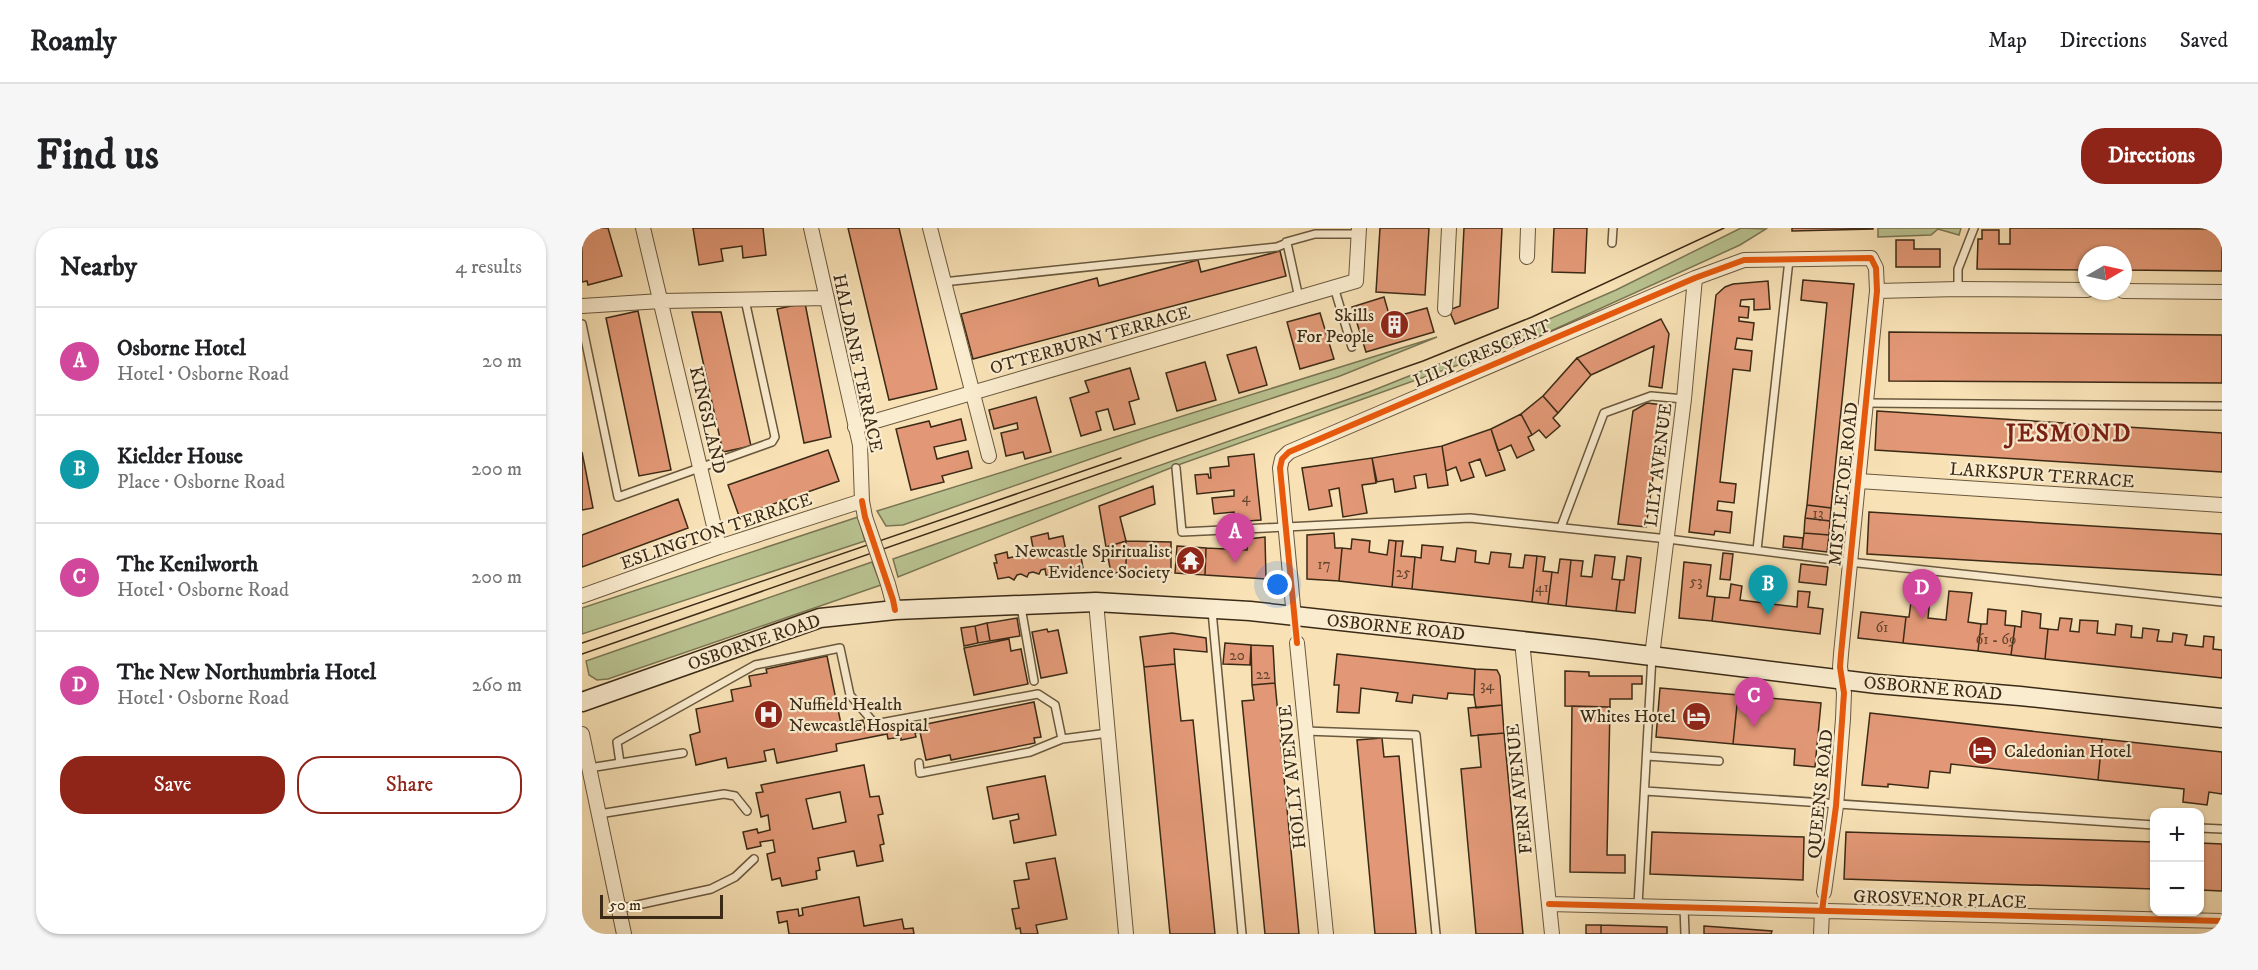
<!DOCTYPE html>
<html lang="en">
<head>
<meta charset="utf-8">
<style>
  :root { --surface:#fff; --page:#f6f6f6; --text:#202124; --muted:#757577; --line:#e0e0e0; --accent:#8f2418 }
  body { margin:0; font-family:"IM FELL DW Pica",serif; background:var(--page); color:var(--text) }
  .controls { position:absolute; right:18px; bottom:18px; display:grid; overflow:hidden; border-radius:12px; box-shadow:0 2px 4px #0004 }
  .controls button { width:54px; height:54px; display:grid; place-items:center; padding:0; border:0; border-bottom:2px solid var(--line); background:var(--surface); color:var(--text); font:30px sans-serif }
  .compass { position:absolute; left:1496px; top:18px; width:54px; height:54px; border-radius:50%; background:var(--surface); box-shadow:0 2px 4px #0004; rotate:81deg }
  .scale { position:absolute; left:18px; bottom:15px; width:123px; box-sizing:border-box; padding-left:6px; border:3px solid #3b2a16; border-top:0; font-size:16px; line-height:21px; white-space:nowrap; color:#3b2a16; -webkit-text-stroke:4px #faeccf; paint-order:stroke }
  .you { position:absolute; left:696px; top:357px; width:21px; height:21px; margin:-15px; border:4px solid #fff; border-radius:50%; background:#1a73e8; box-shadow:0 0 0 9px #1a73e833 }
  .badge { display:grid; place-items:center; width:39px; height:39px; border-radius:50%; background:var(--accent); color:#fff; font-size:20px; font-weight:700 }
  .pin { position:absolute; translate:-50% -50px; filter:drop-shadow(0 2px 3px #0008) }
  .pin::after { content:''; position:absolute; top:32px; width:21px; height:18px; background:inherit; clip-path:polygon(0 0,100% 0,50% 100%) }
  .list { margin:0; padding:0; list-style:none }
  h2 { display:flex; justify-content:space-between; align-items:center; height:78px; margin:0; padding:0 24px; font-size:26px }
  h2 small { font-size:20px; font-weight:400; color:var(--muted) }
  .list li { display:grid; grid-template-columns:39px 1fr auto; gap:18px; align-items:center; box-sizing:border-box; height:108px; padding:0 24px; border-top:2px solid var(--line) }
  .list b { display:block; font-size:22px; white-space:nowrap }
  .list p { margin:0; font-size:20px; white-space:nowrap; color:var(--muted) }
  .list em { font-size:20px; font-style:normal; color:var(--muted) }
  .actions { display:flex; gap:12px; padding:18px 24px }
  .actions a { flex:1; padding:14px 0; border:2px solid var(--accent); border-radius:24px; text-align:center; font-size:21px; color:var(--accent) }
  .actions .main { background:var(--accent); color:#fff }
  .map { position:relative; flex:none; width:1640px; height:706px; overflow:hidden; border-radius:24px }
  header { display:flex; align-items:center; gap:36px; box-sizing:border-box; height:84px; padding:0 30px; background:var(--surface); border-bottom:2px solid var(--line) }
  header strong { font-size:28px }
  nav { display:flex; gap:33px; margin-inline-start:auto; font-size:21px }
  .intro { display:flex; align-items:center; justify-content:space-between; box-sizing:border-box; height:144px; padding:0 36px }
  h1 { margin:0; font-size:42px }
  .button { padding:15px 27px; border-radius:24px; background:var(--accent); color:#fff; font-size:21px; font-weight:700 }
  main { display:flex; gap:36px; padding:0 36px }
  aside { flex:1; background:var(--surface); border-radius:24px; box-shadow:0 2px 4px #0004 }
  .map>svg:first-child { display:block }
</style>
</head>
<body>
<header>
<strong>Roamly</strong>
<nav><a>Map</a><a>Directions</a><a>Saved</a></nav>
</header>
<div class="intro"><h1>Find us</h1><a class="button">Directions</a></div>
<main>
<aside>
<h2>Nearby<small>4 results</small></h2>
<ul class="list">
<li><span class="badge" style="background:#d1479c">A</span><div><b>Osborne Hotel</b><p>Hotel · Osborne Road</p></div><em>20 m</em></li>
<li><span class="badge" style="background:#0f9aa8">B</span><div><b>Kielder House</b><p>Place · Osborne Road</p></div><em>200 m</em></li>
<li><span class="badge" style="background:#d1479c">C</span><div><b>The Kenilworth</b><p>Hotel · Osborne Road</p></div><em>200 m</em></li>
<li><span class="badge" style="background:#d1479c">D</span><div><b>The New Northumbria Hotel</b><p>Hotel · Osborne Road</p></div><em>260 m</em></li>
</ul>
<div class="actions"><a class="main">Save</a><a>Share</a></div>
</aside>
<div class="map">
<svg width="1640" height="706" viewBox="0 0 1640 706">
  <rect width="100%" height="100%" fill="#f7e1b5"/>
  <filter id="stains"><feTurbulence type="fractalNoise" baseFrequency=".00333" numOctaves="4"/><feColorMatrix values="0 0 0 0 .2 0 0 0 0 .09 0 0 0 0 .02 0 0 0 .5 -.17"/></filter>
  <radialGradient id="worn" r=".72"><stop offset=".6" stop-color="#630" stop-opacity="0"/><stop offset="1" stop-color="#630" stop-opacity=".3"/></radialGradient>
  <path fill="#b9c391" stroke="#7a7654" stroke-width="1.5" d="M1159,0L1184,1L1158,17L960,107L596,237L316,349L311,331L787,164L935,105L1034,62Z
    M1296,0H1379L1377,7L1356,1L1349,7L1296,9Z
    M855,109L758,148L565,211L321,297L304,298L295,283Z
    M276,289L283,313L0,406V380Z
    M290,334L299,357L26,451L15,452L7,447L4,433Z"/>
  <path fill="#e29876" stroke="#3b2a16" stroke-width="1.5" fill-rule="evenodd" d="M0,0H26L40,48L6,57L5,53L0,54Z
    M111,0H181L184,27L161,30L160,18L139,21L141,33L117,37Z
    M266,0H317L355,161L307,172Z
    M798,0H847L843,67L794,64Z
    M882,0H920L916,80L873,96L867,82L878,78Z
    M972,0H1005L1003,45L970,44Z
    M1210,0H1291V1L1210,3Z
    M1428,0L1640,1V43L1541,42V27H1505V42L1395,41L1396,11H1400V2H1417V16H1428Z
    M1314,12H1332V21H1358V39H1314Z
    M698,23L704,48L391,131L379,86L515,50L517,58L616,32L619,44Z
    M1221,52L1272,56L1249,280L1225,277L1245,75L1219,72Z
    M1186,53L1188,81L1172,82V71L1159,72L1158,78L1167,79L1166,90L1157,89V93L1172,95L1170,112L1155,110L1153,121L1170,123L1168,143L1151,141L1138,254L1154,256L1152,275L1136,273L1135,282L1150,284L1148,305L1133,303L1132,307L1107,304L1134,67L1143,59L1151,56Z
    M802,69L808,90L845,80L852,104L784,124L770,79Z
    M223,75L249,209L222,215L195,81Z
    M56,83L89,242L57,248L24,90Z
    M110,84H139L169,218L141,224Z
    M738,85L752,131L718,141L705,94Z
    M1079,91L1087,106L1080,160L1067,158L1072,118L1009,147L995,130Z
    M1307,104L1640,107V155L1307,153Z
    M674,119L685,157L657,165L645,127Z
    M995,130L1009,147L976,185L961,168Z
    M623,134L634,172L595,183L584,145Z
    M548,140L557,171L547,174L553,196L532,202L526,181L514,184L519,202L499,208L488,170L507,164L503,153Z
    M961,168L976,185L971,190L978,198L964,210L957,202L950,207L939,186Z
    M454,169L469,224L443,231L441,224L424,228L419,205L436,201L435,195L412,201L407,182Z
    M1065,175L1081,177L1064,299L1036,296L1051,183Z
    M1295,183L1640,205V244L1293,222Z
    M939,186L950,207L946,209L952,222L935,230L929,217L916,223L909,201Z
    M379,191L384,212L352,219L355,231L386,223L390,240L360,248L362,254L329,262L314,201L347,193L349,199Z
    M909,201L923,242L904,248L898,231L887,235L892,249L879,253L874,239L864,243L860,218Z
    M860,218L866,257L846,260L844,246L832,248L834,260L813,264L811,251L795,254L790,230Z
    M246,222L257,253L157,288L146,257Z
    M0,224L11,280L0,282Z
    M672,226L679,292L653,294L652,284L632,286L630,270L652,268V262L615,266L613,247L626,246L627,250H629L628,240L647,238L646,229Z
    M790,230L794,255L780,257L785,285L761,289L757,260L747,262L750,278L727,282L720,240Z
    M571,258L573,276L538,289L544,313L524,319L517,278Z
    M96,271L106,300L0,339V307Z
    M1225,277L1249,280L1248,293L1223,290Z
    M1287,284L1640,306V347L1285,326Z
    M1223,290L1248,293L1247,307L1222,305Z
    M466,305L467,311L481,308L484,323L494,321L495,324L498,323L501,340L496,341L495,345L489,342L484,343L482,347H471L470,349L464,347L463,341L459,342L457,346L451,344L447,345L445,349L439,346L435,347L432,352L427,349L416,351L412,335H415L413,327L425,324L426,330L452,325L449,309Z
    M752,305L753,320H760L757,353L725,351V307Z
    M1222,305L1247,307L1245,324L1220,321Z
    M1202,308L1221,310L1220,321L1201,319Z
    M683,309L684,351L623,347L624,320L665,322L666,311Z
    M770,311L788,313L787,324L805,327L807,312L814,313L810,359L757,353L760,320L769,321Z
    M544,313L589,314V344H571V347H544Z
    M544,313V344L529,345L524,319Z
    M814,313H821L819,328L833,329L830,361L810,359Z
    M840,317L861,319L859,332L873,334L875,320L894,323L893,334L907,336L909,324L929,326L927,339L941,340L943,327L955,328L950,374L830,361L833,329L839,330Z
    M595,318L624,320L623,347L593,345Z
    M1141,325L1151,326L1148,352L1138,351Z
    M1013,327L1033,329L1030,351L1038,352L1034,383L984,378L989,332L1001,333L999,348L1010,349Z
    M955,328L963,329L961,343L970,344L966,376L950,374Z
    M1045,328L1059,330L1053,385L1034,383L1038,352H1042Z
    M978,331L989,332L984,378L966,376L970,344L976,345Z
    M1102,334L1129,337L1125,368L1133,369L1130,393L1097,390Z
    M1219,336L1246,339L1244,357L1217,354Z
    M1149,356L1160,358L1158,372L1215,379L1216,363L1228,364L1226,379L1241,381L1238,406L1130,393L1133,369L1147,370Z
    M1331,359L1349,361L1346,390L1364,392L1367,363L1390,365L1386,394L1399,396L1396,423L1321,415L1324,389H1327Z
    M1406,381L1424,383L1423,397L1433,398L1429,427L1396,423L1399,396H1405Z
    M1440,383L1459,386L1458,400L1466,401L1463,431L1429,427L1433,398L1439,399Z
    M1279,384L1324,389L1321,415L1276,410Z
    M435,390L438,408L408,413L405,395Z
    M1478,390L1490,391L1488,403L1497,404L1498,392L1516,393L1515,405L1533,407L1534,396L1550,398L1549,409L1560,410L1561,400L1577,402L1575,413L1590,414L1591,405L1605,407L1603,417L1621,419L1622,408L1632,409L1631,421L1640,422V450L1463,431L1466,401L1476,402Z
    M405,395L408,413L396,415L393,398Z
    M393,398L396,415L382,418L379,400Z
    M465,401L466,404L476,402L485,445L459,450L450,404Z
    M590,405L624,410L625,424L592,421L593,436L562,439L558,409Z
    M427,411L429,423L439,421L446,456L392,467L382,420Z
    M643,415L669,417L668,437L641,436Z
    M669,417L691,418L693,455L670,457Z
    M755,426L893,441L892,467L866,465L865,471L831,467L830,475L814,473L816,465L779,460L777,485L755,484L757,457H752Z
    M245,428L259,496L281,492L283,502L324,494L325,500L452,474L459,509L452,510L453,515L369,532L368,527L344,532L338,504L333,505L334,509L319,512V509L306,511L305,506L254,516L255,523L195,535L192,521L182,523L184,533L146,540L144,530L114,537L108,507L118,504L114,481L151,473L149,462L169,458L167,448L185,445L184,441Z
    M593,436L599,493L611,492L633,706H588L562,439Z
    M893,441L915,442L918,448L920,477L894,480L892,467Z
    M983,443L1007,444V448H1060V456H1050V471H1028V479L983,478Z
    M693,455L717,706H683L660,473L672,472L670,457Z
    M1078,460L1156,467L1151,516L1074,509Z
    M1156,467L1239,475L1233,539L1212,537L1213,521L1151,516Z
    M920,477L922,505L889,508L886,480Z
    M990,478L1028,479L1025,627H1043V645L988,644Z
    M1288,485L1520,511L1516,552L1369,536L1368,545L1348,543L1346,560L1306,556V559L1280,557Z
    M922,505L941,706H894L879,541L899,539L896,507Z
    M800,510L802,529L817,528L834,706H793L775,512Z
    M1520,511L1640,524V566L1627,564L1625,577L1601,574L1602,561L1516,552Z
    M282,537L288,569L297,568L301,586L296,587L302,616L298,617L301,633L275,638L272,623L236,630L238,642L234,643L235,651L200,658L198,650L190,652L185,626L193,624L191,612L178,614L179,618L165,621L161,604L175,601L176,605L188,602L186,587L179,589L174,565L181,564L179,557ZM258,564L264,594L231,601L224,571Z
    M463,548L474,607L432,615L428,593L437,591L436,586L411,591L405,559Z
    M1070,604L1222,609L1221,652L1068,646Z
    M1264,604L1572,614V661L1262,651Z
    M1618,615L1640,616V663L1618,662Z
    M473,630L485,691L454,697L456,706H439L438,700L434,701L430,681L437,680L432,653L447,651L444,635Z
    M277,669L282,698L320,691L322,701L331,700L332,706H207L205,693L197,695L195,684L216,681L217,688L221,687L220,680Z
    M1004,697H1019V706H1004Z
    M1019,697L1085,699V706H1019Z
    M1122,698L1190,703L1189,706H1122Z"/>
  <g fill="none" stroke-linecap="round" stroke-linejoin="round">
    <defs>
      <path id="lane" d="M705,15L717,70
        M1030,15L1031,0
        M361,54L695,19L705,15L704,14L733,6H777
        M752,59L770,119
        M1376,61V41L1392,0
        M0,96L36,269L190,214L193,209L163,72
        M1284,175L1640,178
        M594,240L600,304L888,290L1086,311L1267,334L1640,374
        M979,299L1022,185L1069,168L1102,171
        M1175,322L1207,32
        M439,379L452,453
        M630,383L660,706
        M723,503L834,507L854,706
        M480,511L526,505
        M1065,528L1137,533
        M38,535L35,514L173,437L258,420L268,467L293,496L456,466L473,477L480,511L448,524L338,545L337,535
        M7,540L101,525
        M1063,563L1572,597
        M17,586L142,566L153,568L165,583
        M1618,600L1640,601
        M1056,677L1070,428
        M1102,678L1103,706
        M37,681L129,661L153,649L172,631"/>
      <path id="street" d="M61,0L137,319
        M229,0L278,217L280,273L283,289
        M348,0L407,228
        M945,29L946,0
        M1295,63L1376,61L1505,62
        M1541,63L1640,64
        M0,78L79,73L245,70
        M863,81L867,0
        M273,199L774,53L777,0
        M1277,253L1640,277
        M306,356L313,382
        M0,368L137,319L280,273
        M514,374L544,706
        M712,389L698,240L700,231L707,224L1113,50L1162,32L1289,30L1294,40L1295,63L1259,426L1258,439L1262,465L1261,491L1254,578L1242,664
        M940,413L970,706
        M715,415L744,706
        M1070,428L1102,171L1113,50
        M0,506L42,706
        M967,676L1640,693
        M1239,706L1240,683"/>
      <path id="secondary" d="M0,474L238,390L313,382L514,374L668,383L1013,421L1295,456L1438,468L1640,490"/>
    </defs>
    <use href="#lane" stroke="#6a583e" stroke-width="10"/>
    <use href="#street" stroke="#6a583e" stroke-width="16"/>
    <use href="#secondary" stroke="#3b2a16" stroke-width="21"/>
    <use href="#lane" stroke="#faeccf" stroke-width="7"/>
    <use href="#street" stroke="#faeccf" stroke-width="14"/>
    <use href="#secondary" stroke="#faeccf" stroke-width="18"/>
    <path stroke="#3b2a16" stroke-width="1.5" d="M0,415L539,230
      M0,426L841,133L950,89L1142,0"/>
    <defs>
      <path id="street-bridge" d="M283,289L306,356"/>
    </defs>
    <use href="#street-bridge" stroke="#6a583e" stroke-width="16" stroke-linecap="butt"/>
    <use href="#street-bridge" stroke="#faeccf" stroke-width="14"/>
    <defs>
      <path id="cycleway" d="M280,273L283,289L311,372L313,382
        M715,415L698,240L700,231L707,224L1113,50L1162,32L1289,30L1294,40L1295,63L1259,426L1258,439L1262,465L1254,578L1240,683
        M967,676L1640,693"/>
    </defs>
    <use href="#cycleway" stroke="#faeccf" stroke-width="10"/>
    <use href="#cycleway" stroke="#e8590c" stroke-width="6"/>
  </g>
  <defs>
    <symbol id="building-disc" viewBox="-11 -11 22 22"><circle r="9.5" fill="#8f2418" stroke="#faeccf"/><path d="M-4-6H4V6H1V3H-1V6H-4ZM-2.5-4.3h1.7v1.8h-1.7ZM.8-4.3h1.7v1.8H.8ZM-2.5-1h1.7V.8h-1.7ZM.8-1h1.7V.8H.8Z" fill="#fff"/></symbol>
    <symbol id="temple-disc" viewBox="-11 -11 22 22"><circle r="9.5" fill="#8f2418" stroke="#faeccf"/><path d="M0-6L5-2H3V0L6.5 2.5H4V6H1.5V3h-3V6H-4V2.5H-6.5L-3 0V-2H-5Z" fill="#fff"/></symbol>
    <symbol id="hospital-disc" viewBox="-11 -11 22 22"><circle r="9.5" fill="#8f2418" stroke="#faeccf"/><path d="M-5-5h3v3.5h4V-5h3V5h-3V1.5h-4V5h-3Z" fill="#fff"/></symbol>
    <symbol id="hotel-disc" viewBox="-11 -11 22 22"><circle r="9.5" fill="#8f2418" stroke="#faeccf"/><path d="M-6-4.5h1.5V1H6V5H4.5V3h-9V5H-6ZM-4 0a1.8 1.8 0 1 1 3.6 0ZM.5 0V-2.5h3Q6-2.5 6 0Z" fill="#fff"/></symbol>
  </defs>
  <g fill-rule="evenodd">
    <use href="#building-disc" x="796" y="80" width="33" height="33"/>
    <use href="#temple-disc" x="592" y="316" width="33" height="33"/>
    <use href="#hospital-disc" x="170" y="470" width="33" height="33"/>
    <use href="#hotel-disc" x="1098" y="472" width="33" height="33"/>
    <use href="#hotel-disc" x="1384" y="506" width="33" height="33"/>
  </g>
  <g text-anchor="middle" stroke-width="4.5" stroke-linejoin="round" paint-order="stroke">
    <g font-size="15" fill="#65462e">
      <text x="664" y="274">4</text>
      <text x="1236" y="290">13</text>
      <text x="742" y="341">17</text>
      <text x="821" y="349">25</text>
      <text x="1114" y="358">53</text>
      <text x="960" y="364">41</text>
      <text x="1300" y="404">61</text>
      <text x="1414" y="416">61 - 69</text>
      <text x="655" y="432">20</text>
      <text x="681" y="451">22</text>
      <text x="905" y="462">34</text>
    </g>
    <g font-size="18" fill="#3b2a16" stroke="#faeccf" text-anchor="end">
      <text x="792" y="93">Skills<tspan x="792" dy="21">For People</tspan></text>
      <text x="588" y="329">Newcastle Spiritualist<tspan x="588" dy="21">Evidence Society</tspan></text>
      <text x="207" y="482" text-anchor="start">Nuffield Health<tspan x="207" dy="21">Newcastle Hospital</tspan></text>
      <text x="1094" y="494">Whites Hotel</text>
      <text x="1422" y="529" text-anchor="start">Caledonian Hotel</text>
    </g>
    <g font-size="18" fill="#3b2a16" stroke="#faeccf">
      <text transform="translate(508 112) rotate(-16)" y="6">OTTERBURN TERRACE</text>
      <text transform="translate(900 125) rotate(-23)" y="6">LILY CRESCENT</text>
      <text transform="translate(276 135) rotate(78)" y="6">HALDANE TERRACE</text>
      <text transform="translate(126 192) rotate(77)" y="6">KINGSLAND</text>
      <text transform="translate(1076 237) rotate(-83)" y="6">LILY AVENUE</text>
      <text transform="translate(1460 247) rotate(4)" y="6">LARKSPUR TERRACE</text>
      <text transform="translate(1261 256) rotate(-84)" y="6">MISTLETOE ROAD</text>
      <text transform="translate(134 303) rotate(-19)" y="6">ESLINGTON TERRACE</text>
      <text transform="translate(814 399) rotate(6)" y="6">OSBORNE ROAD</text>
      <text transform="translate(172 414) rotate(-19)" y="6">OSBORNE ROAD</text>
      <text transform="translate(1351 460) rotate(5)" y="6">OSBORNE ROAD</text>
      <text transform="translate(710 549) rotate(-96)" y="6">HOLLY AVENUE</text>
      <text transform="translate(937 561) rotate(-96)" y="6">FERN AVENUE</text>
      <text transform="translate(1238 566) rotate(-84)" y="6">QUEENS ROAD</text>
      <text transform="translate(1358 671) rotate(2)" y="6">GROSVENOR PLACE</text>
    </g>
    <g font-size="24" font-weight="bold" letter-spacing="1.5" fill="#7a1f14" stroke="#faeccf">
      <text x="1487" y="213">JESMOND</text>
    </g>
  </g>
  <rect width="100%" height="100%" filter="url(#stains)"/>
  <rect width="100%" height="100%" fill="url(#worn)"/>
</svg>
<div class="controls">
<button>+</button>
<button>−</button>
</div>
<svg class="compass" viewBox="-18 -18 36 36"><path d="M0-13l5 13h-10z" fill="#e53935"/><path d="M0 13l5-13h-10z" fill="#757577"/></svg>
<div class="scale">50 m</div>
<div class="you"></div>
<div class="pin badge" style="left:653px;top:335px;background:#d1479c">A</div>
<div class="pin badge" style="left:1186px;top:387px;background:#0f9aa8">B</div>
<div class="pin badge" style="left:1172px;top:499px;background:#d1479c">C</div>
<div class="pin badge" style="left:1340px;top:391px;background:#d1479c">D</div>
</div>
</main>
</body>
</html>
